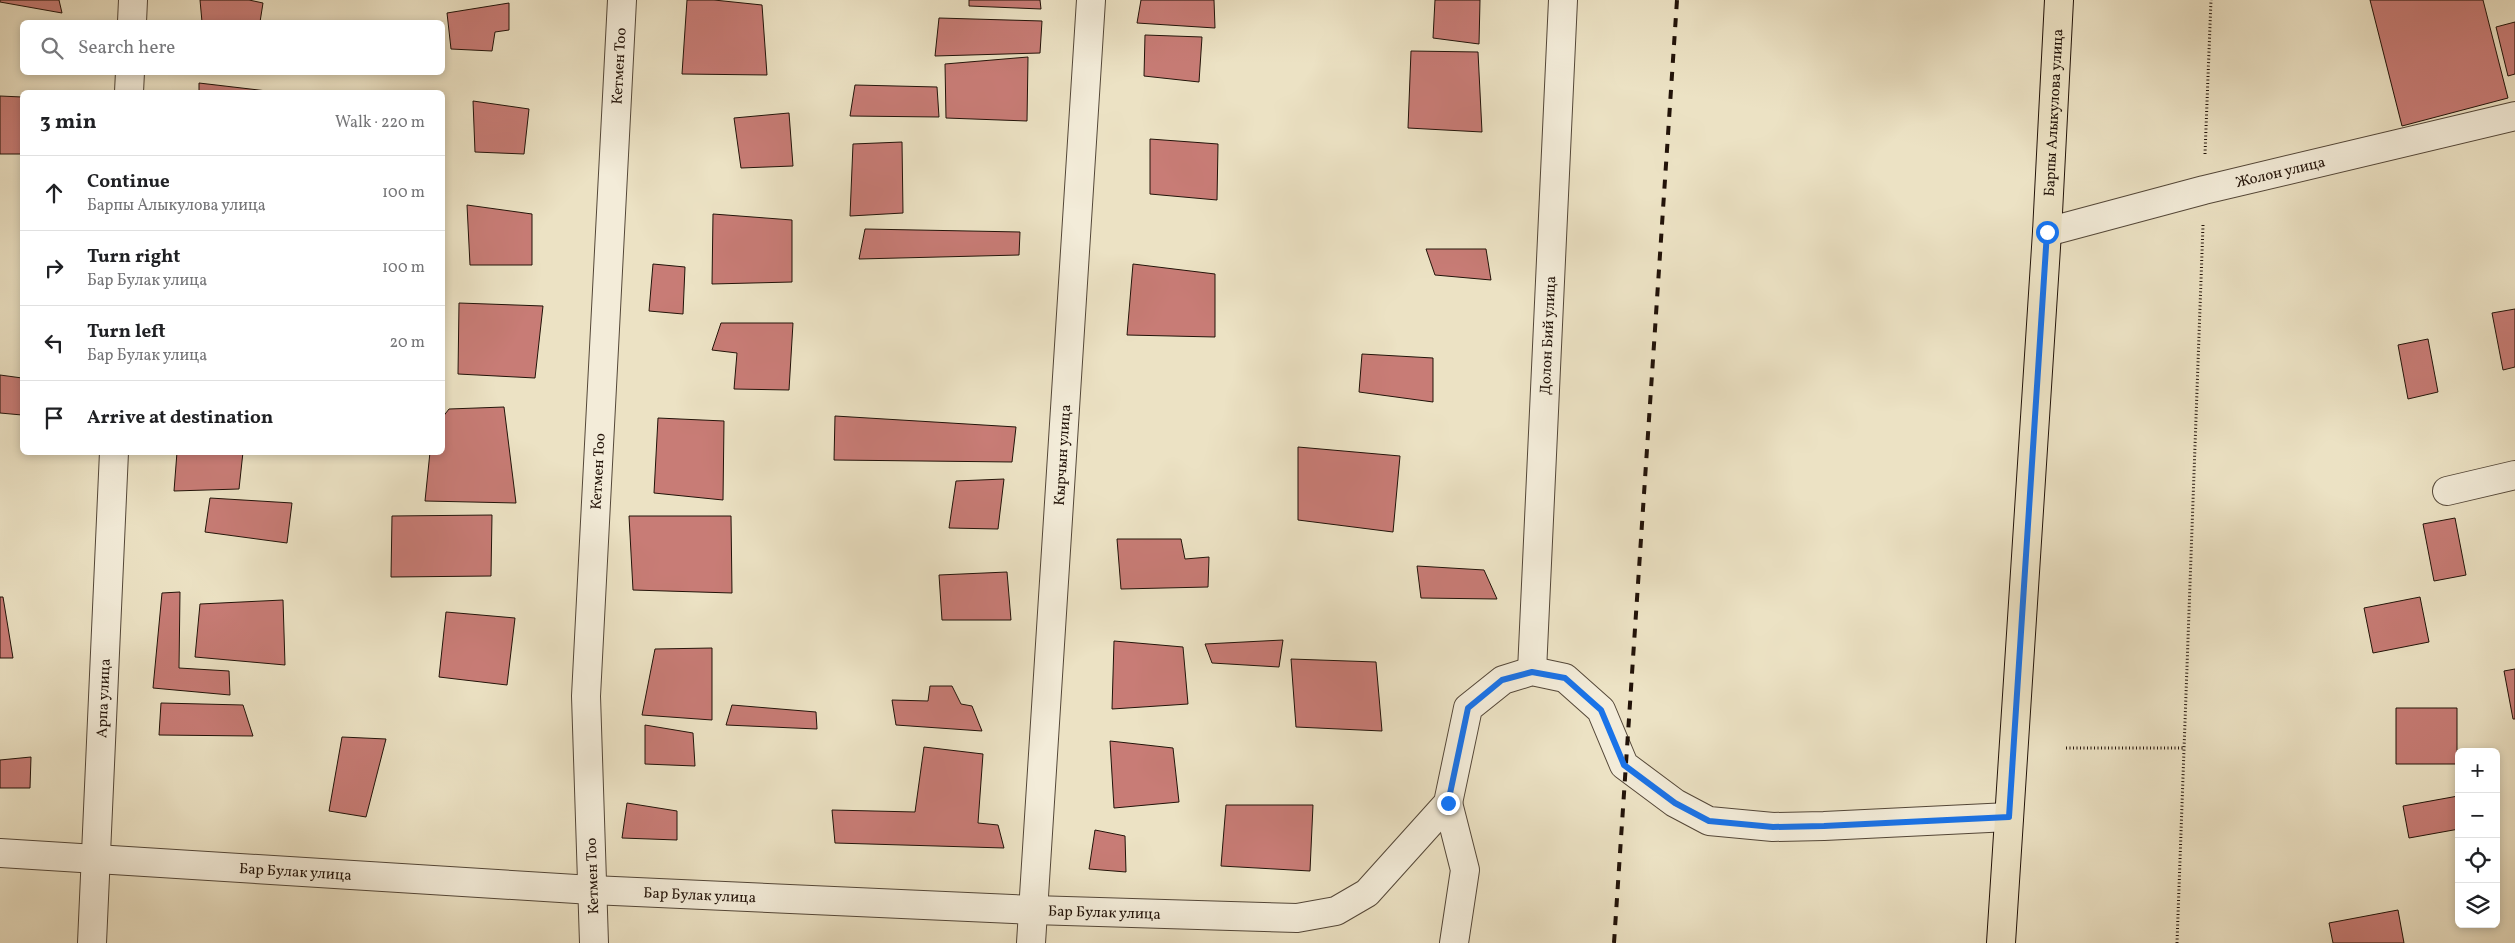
<!DOCTYPE html>
<html lang="en">
<head>
<meta charset="utf-8">
<style>
  :root { --surface:#fff; --page:#f6f6f6; --text:#202124; --muted:#757577; --line:#e0e0e0 }
  body { margin:0; font-family:Vollkorn,serif; background:var(--page); color:var(--text) }
  .controls { position:absolute; right:15px; bottom:15px; display:grid; overflow:hidden; border-radius:8px; box-shadow:0 2px 8px #0003 }
  .controls button { width:45px; height:45px; display:grid; place-items:center; padding:0; border:0; border-bottom:1px solid var(--line); background:var(--surface); color:var(--text); font:25px sans-serif }
  .stop { position:absolute; width:15px; height:15px; margin:-11px; border:4px solid #1a73e8; border-radius:50%; background:#fff }
  .stop.end { background:#1a73e8; border-color:#fff; box-shadow:0 1px 5px #0008 }
  .list { margin:0; padding:0; list-style:none }
  h2 { display:flex; justify-content:space-between; align-items:center; height:65px; margin:0; padding:0 20px; font-size:21px }
  h2 small { font-size:16px; font-weight:400; color:var(--muted) }
  .list li { display:grid; grid-template-columns:32px 1fr auto; gap:15px; align-items:center; box-sizing:border-box; height:75px; padding:0 20px; border-top:1px solid var(--line) }
  .list b { display:block; font-size:19px; white-space:nowrap }
  .list p { margin:0; font-size:16px; white-space:nowrap; color:var(--muted) }
  .list em { font-size:16px; font-style:normal; color:var(--muted) }
  .icon { flex:none; width:28px; height:28px; fill:none; stroke:currentColor; stroke-width:2; stroke-linecap:round; stroke-linejoin:round }
  .map { position:relative; flex:none; width:2515px; height:943px; overflow:hidden }
  .search { position:absolute; background:var(--surface); box-shadow:0 2px 8px #0003; left:20px; top:20px; width:425px; height:55px; display:flex; align-items:center; gap:12px; box-sizing:border-box; padding:0 18px; border-radius:8px; color:var(--muted); font-size:19px }
  .panel { position:absolute; background:var(--surface); box-shadow:0 2px 8px #0003; left:20px; top:90px; width:425px; height:365px; border-radius:8px }
  .map>svg:first-child { display:block }
</style>
</head>
<body>
<div class="map">
<svg width="2515" height="943" viewBox="0 0 2515 943">
  <rect width="100%" height="100%" fill="#ece2c4"/>
  <filter id="stains"><feTurbulence type="fractalNoise" baseFrequency=".004" numOctaves="4"/><feColorMatrix values="0 0 0 0 .2 0 0 0 0 .09 0 0 0 0 .02 0 0 0 .5 -.17"/></filter>
  <radialGradient id="worn" r=".72"><stop offset=".6" stop-color="#630" stop-opacity="0"/><stop offset="1" stop-color="#630" stop-opacity=".3"/></radialGradient>
  <path fill="#c87c76" stroke="#221309" d="M0,0H59L62,13L0,2Z
    M200,0H249L263,3L260,22H202Z
    M687,0H714L762,5L767,75L682,74Z
    M969,0H1040L1041,9L969,6Z
    M1141,0H1214L1215,28L1137,23Z
    M1435,0H1480L1479,44L1433,38Z
    M2370,0H2483L2508,98L2402,126Z
    M509,3V30L495,32L492,51L451,49L447,13Z
    M939,18L1042,21L1040,53L935,56Z
    M2515,22V74L2508,76L2496,27Z
    M1145,35L1202,37L1199,82L1144,76Z
    M1411,51L1478,52L1482,132L1408,128Z
    M1028,57L1027,121L946,118L945,64Z
    M199,83L267,91V92H199Z
    M855,85L937,87L939,117L850,116Z
    M0,96L22,97V154H0Z
    M473,101L529,109L524,154L475,152Z
    M789,113L793,166L741,168L734,118Z
    M1150,139L1218,144L1217,200L1150,194Z
    M902,142L903,213L850,216L853,144Z
    M467,205L532,214V265H470Z
    M713,214L792,220V282L712,284Z
    M865,229L1020,232L1019,255L859,259Z
    M1426,249H1486L1491,280L1435,275Z
    M653,264L685,267L683,314L649,311Z
    M1133,264L1215,274V337L1127,335Z
    M459,303L543,306L535,378L458,374Z
    M2515,309V367L2503,370L2492,313Z
    M721,323H793L789,390L734,389L737,353L712,350Z
    M2428,339L2438,392L2408,399L2398,345Z
    M1362,354L1433,358V402L1359,392Z
    M0,375L22,378V415L0,413Z
    M504,407L516,503L425,501L430,452H442V418L449,409Z
    M835,416L1016,427L1012,462L834,460Z
    M658,418L724,421L723,500L654,493Z
    M1298,447L1400,456L1393,532L1298,520Z
    M177,452H243L239,489L174,491Z
    M1004,479L998,529L949,528L956,481Z
    M210,498L292,503L287,543L205,532Z
    M492,515L491,576L391,577L392,516Z
    M629,516H731L732,593L633,590Z
    M2455,518L2466,575L2434,581L2423,524Z
    M1117,539H1181L1185,559L1209,557L1208,587L1121,589Z
    M1417,566L1484,570L1497,599L1421,598Z
    M1007,572L1011,620H942L939,575Z
    M180,592L179,668L229,671L230,695L153,688L162,593Z
    M0,597H3L13,658H0Z
    M2420,597L2429,642L2373,653L2364,608Z
    M283,600L285,665L195,657L200,604Z
    M446,612L515,618L507,685L439,677Z
    M1283,640L1279,667L1212,663L1205,644Z
    M1114,641L1183,647L1188,704L1112,709Z
    M712,648V720L642,715L655,649Z
    M1291,659L1376,662L1382,731L1296,727Z
    M2515,669V719H2513L2504,671Z
    M930,686H952L961,704L972,706L982,731L896,725L892,700L928,701Z
    M161,703L243,705L253,736L159,735Z
    M732,705L816,712L817,729L726,725Z
    M2396,708H2457V764H2396Z
    M645,725L693,733L695,766L645,764Z
    M342,737L386,739L366,817L329,811Z
    M1110,741L1173,748L1179,802L1114,808Z
    M924,747L983,754L978,823L998,825L1004,848L835,843L832,810L915,812Z
    M31,757L30,788H0V760Z
    M2458,796L2459,829L2409,838L2403,806Z
    M627,803L677,811V840L622,838Z
    M1226,805H1313L1310,871L1221,866Z
    M1095,830L1125,836L1126,872L1089,869Z
    M2398,910L2404,943H2333L2329,923Z"/>
  <g fill="none" stroke-linecap="round" stroke-linejoin="round">
    <defs>
      <g id="minor">
        <path d="M132,22L133,0"/>
        <path d="M129,92L130,72"/>
        <path id="s1" d="M2047,232L2204,190L2515,116"/>
        <path d="M2447,491L2515,475"/>
        <path d="M1448,803L1465,870L1454,943"/>
        <path id="s2" d="M92,943L114,452"/>
        <path id="s3" d="M594,943L586,696L622,0"/>
        <path id="s4" d="M1031,943L1091,0"/>
      </g>
      <g id="tertiary">
        <path id="s5" d="M1532,671L1563,0"/>
        <path id="s6" d="M0,853L592,890L1033,910L1297,918L1336,911L1367,893L1448,803L1468,708L1503,680L1532,671L1565,678L1601,710L1624,765L1675,803L1709,821L1773,827L1824,826L2009,817"/>
      </g>
      <g id="primary">
        <path id="s7" d="M2001,943L2047,232L2059,0"/>
      </g>
    </defs>
    <use href="#minor" stroke="#544738" stroke-width="30"/>
    <use href="#tertiary" stroke="#544738" stroke-width="30"/>
    <use href="#primary" stroke="#221309" stroke-width="30"/>
    <path stroke="#221309" stroke-width="3" stroke-dasharray="1 2.5" stroke-linecap="butt" d="M2205,154L2211,0
      M2066,748H2184
      M2177,943L2203,225"/>
    <use href="#minor" stroke="#f3ecd9" stroke-width="28"/>
    <use href="#tertiary" stroke="#f3ecd9" stroke-width="28"/>
    <use href="#primary" stroke="#ece2c4" stroke-width="28"/>
    <path stroke="#221309" stroke-width="4" stroke-dasharray="9 9" stroke-linecap="butt" d="M1614,943L1677,0"/>
  </g>
  <g fill="none" stroke-linecap="round" stroke-linejoin="round">
    <path stroke="#1a73e8" stroke-width="6" d="M1448,803L1468,708L1502,680L1532,672L1565,678L1601,710L1624,765L1675,803L1709,821L1773,827L1824,826L2009,817L2047,232"/>
  </g>
  <g text-anchor="middle" stroke-width="4" stroke-linejoin="round" paint-order="stroke">
    <g font-size="15" fill="#221309" stroke="#f3ecd9">
      <text dy="5" stroke="none"><textPath href="#s3" startOffset="878">Кетмен Тоо</textPath></text>
      <text dy="5" stroke="none"><textPath href="#s7" startOffset="832">Барпы Алыкулова улица</textPath></text>
      <text dy="5" stroke="none"><textPath href="#s1" startOffset="241">Жолон улица</textPath></text>
      <text dy="5" stroke="none"><textPath href="#s5" startOffset="336">Долон Бий улица</textPath></text>
      <text dy="5" stroke="none"><textPath href="#s4" startOffset="489">Кырчын улица</textPath></text>
      <text dy="5" stroke="none"><textPath href="#s3" startOffset="472">Кетмен Тоо</textPath></text>
      <text dy="5" stroke="none"><textPath href="#s2" startOffset="245">Арпа улица</textPath></text>
      <text dy="5" stroke="none"><textPath href="#s6" startOffset="296">Бар Булак улица</textPath></text>
      <text transform="translate(592 876) rotate(-92)" y="5">Кетмен Тоо</text>
      <text dy="5" stroke="none"><textPath href="#s6" startOffset="701">Бар Булак улица</textPath></text>
      <text dy="5" stroke="none"><textPath href="#s6" startOffset="1106">Бар Булак улица</textPath></text>
    </g>
  </g>
  <rect width="100%" height="100%" filter="url(#stains)"/>
  <rect width="100%" height="100%" fill="url(#worn)"/>
</svg>
<div class="controls">
<button>+</button>
<button>−</button>
<button><svg class="icon" aria-label="locate" viewBox="0 0 24 24"><circle cx="12" cy="12" r="6"/><path d="M12 2v4M12 18v4M2 12h4M18 12h4"/></svg></button>
<button><svg class="icon" aria-label="layers" viewBox="0 0 24 24"><path d="M12 4l9 5-9 5-9-5zM3 14l9 5 9-5"/></svg></button>
</div>
<div class="stop" style="left:2047px;top:232px"></div>
<div class="stop end" style="left:1448px;top:803px"></div>
<div class="search"><svg class="icon" aria-label="search" viewBox="0 0 24 24"><circle cx="10" cy="10" r="6"/><path d="M15 15l6 6"/></svg>Search here</div>
<section class="panel">
<h2>3 min<small>Walk · 220 m</small></h2>
<ul class="list">
<li><svg class="icon" aria-label="ahead" viewBox="0 0 24 24"><path d="M12 20V5M6 11l6-6 6 6"/></svg><div><b>Continue</b><p>Барпы Алыкулова улица</p></div><em>100 m</em></li>
<li><svg class="icon" aria-label="right" viewBox="0 0 24 24"><path d="M7 20v-9h11M14 6l5 5-5 5"/></svg><div><b>Turn right</b><p>Бар Булак улица</p></div><em>100 m</em></li>
<li><svg class="icon" aria-label="left" viewBox="0 0 24 24"><path d="M17 20v-9H6M10 6l-5 5 5 5"/></svg><div><b>Turn left</b><p>Бар Булак улица</p></div><em>20 m</em></li>
<li><svg class="icon" aria-label="arrive" viewBox="0 0 24 24"><path d="M6 21V4h12l-3 4 3 4H6"/></svg><div><b>Arrive at destination</b></div></li>
</ul>
</section>
</div>
</body>
</html>
